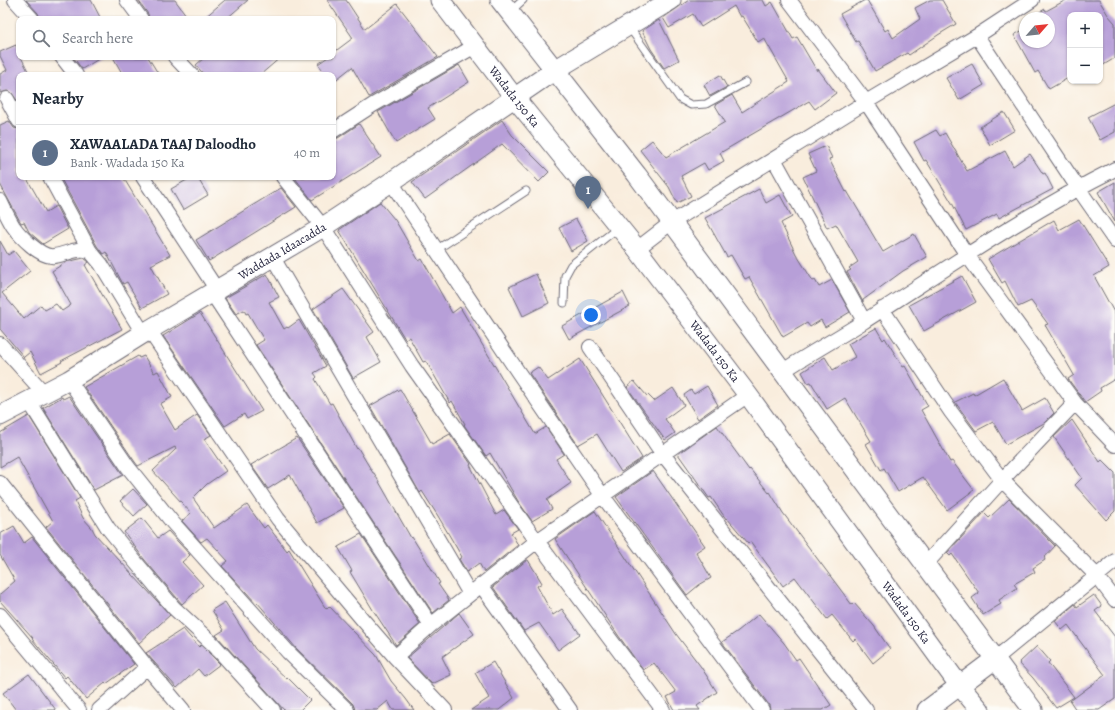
<!DOCTYPE html>
<html lang="en">
<head>
<meta charset="utf-8">
<style>
  :root { --surface:#fff; --page:#f6f6f7; --text:#1f2937; --muted:#747a83; --line:#e0e1e3; --accent:#ea580c }
  body { margin:0; font-family:Alegreya,serif; background:var(--page); color:var(--text) }
  .controls { position:absolute; right:12px; top:12px; display:grid; overflow:hidden; border-radius:8px; box-shadow:0 1px 3px #0004 }
  .controls button { width:36px; height:36px; display:grid; place-items:center; padding:0; border:0; border-bottom:1px solid var(--line); background:var(--surface); color:var(--text); font:20px sans-serif }
  .compass { position:absolute; left:1019px; top:12px; width:36px; height:36px; border-radius:50%; background:var(--surface); box-shadow:0 1px 3px #0004; rotate:62deg }
  .you { position:absolute; left:591px; top:315px; width:14px; height:14px; margin:-10px; border:3px solid #fff; border-radius:50%; background:#1a73e8; box-shadow:0 0 0 6px #1a73e833 }
  .badge { display:grid; place-items:center; width:26px; height:26px; border-radius:50%; background:var(--accent); color:#fff; font-size:13px; font-weight:700 }
  .pin { position:absolute; translate:-50% -33px; filter:drop-shadow(0 1px 2px #0008) }
  .pin::after { content:''; position:absolute; top:21px; width:14px; height:12px; background:inherit; clip-path:polygon(0 0,100% 0,50% 100%) }
  .list { margin:0; padding:0; list-style:none }
  h2 { display:flex; justify-content:space-between; align-items:center; height:52px; margin:0; padding:0 16px; font-size:17px }
  h2 small { font-size:13px; font-weight:400; color:var(--muted) }
  .list li { display:grid; grid-template-columns:26px 1fr auto; gap:12px; align-items:center; box-sizing:border-box; height:56px; padding:0 16px; border-top:1px solid var(--line) }
  .list b { display:block; font-size:15px; white-space:nowrap }
  .list p { margin:0; font-size:13px; white-space:nowrap; color:var(--muted) }
  .list em { font-size:13px; font-style:normal; color:var(--muted) }
  .icon { flex:none; width:22px; height:22px; fill:none; stroke:currentColor; stroke-width:2; stroke-linecap:round; stroke-linejoin:round }
  .map { position:relative; flex:none; width:1115px; height:710px; overflow:hidden }
  .search { position:absolute; background:var(--surface); box-shadow:0 1px 3px #0004; left:16px; top:16px; width:320px; height:44px; display:flex; align-items:center; gap:10px; box-sizing:border-box; padding:0 14px; border-radius:8px; color:var(--muted); font-size:15px }
  .panel { position:absolute; background:var(--surface); box-shadow:0 1px 3px #0004; left:16px; top:72px; width:320px; height:108px; border-radius:8px }
  .map>svg:first-child { display:block }
</style>
</head>
<body>
<div class="map">
<svg width="1115" height="710" viewBox="0 0 1115 710">
  <rect width="100%" height="100%" fill="#fdfcf7"/>
  <filter id="ink" filterUnits="userSpaceOnUse"><feTurbulence type="fractalNoise" baseFrequency=".025" numOctaves="2"/><feDisplacementMap in="SourceGraphic" scale="8" xChannelSelector="R" yChannelSelector="G"/><feConvolveMatrix kernelMatrix="1 2 1 2 8 2 1 2 1" color-interpolation-filters="sRGB"/></filter>
  <filter id="wash" filterUnits="userSpaceOnUse"><feTurbulence type="fractalNoise" baseFrequency=".012" numOctaves="4" result="noise"/><feDisplacementMap in="SourceGraphic" scale="16" xChannelSelector="R" yChannelSelector="G"/><feGaussianBlur stdDeviation="0.9" result="paint"/><feColorMatrix in="noise" values="0 0 0 0 0 0 0 0 0 0 0 0 0 0 0 0 0 1.4 0 .05"/><feComposite in="paint" operator="in"/></filter>
  <g filter="url(#wash)">
    <rect width="100%" height="100%" fill="#f9eddd"/>
    <g id="blocks">
      <path fill="#b79fd8" d="M26,0H91L101,19H40L38,13Z
        M138,0H175L189,19H149L148,14Z
        M225,0H248L226,19H203Z
        M327,0H346L365,29L397,4L438,57L369,97L352,67L333,82V75H327L318,64L328,57H333V53L353,38Z
        M689,0H763L766,6L772,2L793,39L797,37L817,71L818,69L836,93L815,109L809,101L720,153L724,161L708,170L704,163L681,176L691,196L677,203L669,187L640,150L652,140L666,157L725,122L715,105L732,95L742,112L789,82L764,38L758,42L742,16L740,17L734,6L701,27L693,14L669,28L663,18Z
        M865,0H867L885,31L888,29L893,38L920,19L915,8L930,0H942L956,24L938,35L909,55L907,53L875,71L858,41L856,42L840,14Z
        M1066,0H1099L1108,15L1115,23V58L1100,67V15H1070V77L1049,89L1038,71L1035,73L1014,35L1025,29V42H1049V18H1034L1033,16L1045,9L1046,11Z
        M659,20L679,60L664,68L651,49L642,31Z
        M16,45L19,52V57H21L30,75H19V103L11,92L7,91L0,93V74L7,70L0,56V52Z
        M73,57H102L82,69Z
        M113,57H148L159,75H123Z
        M205,57H281L260,75H204L196,65Z
        M972,64L984,85L959,100L946,78Z
        M459,65L469,82L428,108L435,119L396,143L378,112Z
        M720,75L727,87L710,96L704,85Z
        M1115,103V132L1100,140L1088,117Z
        M1004,112L1015,130L990,145L980,127Z
        M502,120L512,135L549,172L539,182L502,144L425,199L412,182Z
        M9,121L14,128L19,129V177H26L46,212L56,206L68,229L43,244L29,232L24,222L21,223L0,184V125Z
        M359,124L381,157L312,200L295,178L333,177V139L338,138Z
        M936,130L940,136L945,133L967,171L1005,151L1013,166L1030,154L1043,174L1045,173L1053,189L999,218L997,214L966,230L952,203L926,160L924,161L914,142Z
        M826,146L832,158L829,159L846,192L847,191L883,252L914,234L927,257L903,271L863,300V302L847,272L851,270L849,268L858,262L836,224L827,228L803,177L816,171L808,154Z
        M60,177H123L170,255L151,265L167,294L142,308L127,282L123,284L106,252L103,254L97,246Z
        M192,177H197L208,195L183,210L171,189Z
        M1115,182V222L1098,192Z
        M281,188L296,207L209,261L196,240Z
        M759,189L766,203L780,195L792,217L781,223L796,254L813,281L815,280L819,287L832,280L850,312L825,327L821,320L810,327L807,323L783,337L749,277L745,279L731,255L727,257L705,218Z
        M380,202L395,220L419,261L422,259L452,313L460,307L535,434L546,427L564,454L556,459L571,483L547,500L552,509L532,521L518,501L490,453L486,456L464,425L465,424L452,401L450,403L426,361L423,362L409,337L405,339L339,230Z
        M576,219L588,241L571,251L559,228Z
        M1079,219L1109,267L1094,276L1115,314V379L1100,388L1101,391L1085,402L1068,379L1074,375L1045,325L1048,324L1031,301L1018,307L1005,281L1002,283L988,259L1054,220L1059,230Z
        M0,241L8,255L14,251L30,271L2,293L24,319L41,305L45,310L56,304L62,311L71,305L52,271L66,262L84,258L89,262L85,265L122,329L61,361L62,362L41,373L30,352L24,357L0,329Z
        M267,274L279,297L269,302L284,329L287,327L288,328L299,320L326,366L314,373L317,377L315,379L330,404L332,403L357,449L358,448L373,473H374L411,538L412,537L425,558L440,583L438,584L449,600L433,613L256,345L264,340L248,313L246,314L244,310L236,314L225,298Z
        M536,274L549,303L523,316L509,287Z
        M962,276L976,302L924,331L909,305Z
        M343,289L374,332L367,337L381,362L353,378L313,309Z
        M623,292L630,306L569,339L562,326Z
        M200,313L262,411L247,419L244,414L225,426L163,336Z
        M876,328L883,340L885,338L903,367L905,366L928,406L921,410L950,462L952,461L974,490L947,510L923,477L898,492L884,468L881,470L866,444L871,441L845,398L827,409L811,382L808,383L802,372L825,357L833,370L855,357L848,344Z
        M138,356L139,358L144,356L154,373L158,371L172,397L160,404L175,430L197,415L211,435L204,439L226,471L207,484L193,498L214,528L247,505L264,528L267,525L287,551L289,549L326,609L329,606L376,655L391,681L406,699L414,710H393L388,701L377,710H355L353,704L296,648L257,602L256,603L222,566L228,561L207,538L201,542L182,521L191,513L153,471L176,449L175,447L138,466L135,462L84,387Z
        M580,359L642,458L621,472L597,434L578,445L529,373L538,367L548,380Z
        M1003,378L1022,411L1045,398L1054,413L1044,423L1006,444L993,422L976,431L955,402L973,393L974,395Z
        M634,381L647,396L648,395L654,401L673,388L684,405L665,419L675,433L665,440L627,387Z
        M707,386L718,405L698,419L684,395L691,390L694,394Z
        M400,389L432,444L450,434L471,464L470,465L496,515L504,510L518,529L511,533L518,545L484,572L479,563L467,572L459,559L462,557L438,516L422,491L420,493L370,406Z
        M69,396L123,475L94,490L43,408L62,397L63,399Z
        M29,416L80,498L75,501L83,518L92,528L95,534L170,615L139,643L46,527L53,521L17,457L0,467V433Z
        M1072,420L1100,462L1102,460L1115,473V511L1106,520L1075,485L1082,478L1054,437Z
        M717,426L749,470L750,469L769,493L770,492L783,513L852,605L854,603L874,626L890,649L873,663L855,639L853,641L832,615L827,619L795,577L783,586L750,541L748,543L727,518L726,519L711,497L709,498L678,454Z
        M297,438L344,508L317,523L290,475L268,489L251,465Z
        M653,471L705,546L696,552L711,578L699,585L687,595L616,497Z
        M133,489L147,504L134,516L120,501Z
        M1009,499L1055,546L1044,558L1045,560L1033,568L1035,572L1014,584L1017,588L999,600L1001,604L983,615L972,598L979,593L952,554L950,556L947,553L984,513L989,518Z
        M595,511L676,634L701,667L717,692L697,706L700,710H674L667,697L676,692L654,663L643,670L618,635L555,539Z
        M142,518L158,538L168,531L190,555L182,562L203,585L182,604L144,559L124,532Z
        M14,526L24,543L32,537L134,664L106,684L105,683L86,699L67,676L65,678L32,639L33,638L0,601V594L15,581L0,555V534Z
        M361,534L420,624L396,645L373,610L350,572L352,571L338,547Z
        M527,560H528L542,583L537,586L553,615L562,609L580,634L558,650L539,623L524,631L493,587Z
        M1094,595L1102,606L1095,611L1115,637V699L1099,710H1076L1070,701L1105,675L1068,625L1062,630L1055,621L1075,604L1077,607Z
        M225,602L255,649L287,679L288,678L310,700L300,710H284L216,635L224,630L212,610Z
        M459,613L474,634L442,657L451,675L432,684L407,658Z
        M759,614L784,643L796,660L799,658L831,705L823,710H770L769,705L722,642L738,631Z
        M183,629L199,647L201,645L220,664L204,676L198,669L177,688L146,653Z
        M1037,646L1050,661L1048,663L1074,697L1056,708L1033,678L1019,663Z
        M493,662L514,698L499,710H471L489,698L475,673Z
        M29,674L56,710H16L3,693Z"/>
    </g>
  </g>
  <g filter="url(#ink)">
    <use href="#blocks" fill-opacity="0" stroke="#6d6974" stroke-width="1"/>
    <g fill="none" stroke-linecap="round" stroke-linejoin="round">
      <defs>
        <path id="lane" d="M510,12L523,0
          M629,27L680,99L691,105L706,104L746,82
          M436,250L526,191
          M564,303L565,276L571,265L619,227"/>
        <path id="street" d="M15,0L32,19
          M127,0L141,19
          M789,0L866,102L967,255L1075,403L1115,445
          M977,36L1078,188L1115,241
          M62,57L76,75
          M175,57L192,75
          M7,99L19,121
          M333,131L373,105L475,46
          M774,159L864,321
          M50,177L90,251L101,264L143,333
          M143,177L217,290
          M283,177L323,227L412,366L525,525L663,710
          M391,182L518,372L602,495L762,710
          M0,201C4,209 8,218 13,226C20,236 41,258 54,256C68,254 76,247 90,251
          M637,249L672,222L866,102L977,36L1032,0
          M272,256L470,594
          M212,293L431,625
          M882,309L951,412L1002,480L1097,576L1115,600
          M149,330L278,519L363,620L395,657L445,710
          M0,344L44,393
          M590,347L662,453L866,710
          M783,371C809,354 836,339 863,322C946,269 1027,213 1115,169
          M69,380L128,467L173,523L288,652L347,710
          M29,401L108,528L133,559L174,608L213,644L273,710
          M0,483L147,667L183,710
          M925,565L1002,480L1075,403
          M481,585L570,710
          M0,615L79,710
          M395,657L431,625L537,541L748,395
          M995,659L1115,561
          M99,710L147,667"/>
        <g id="secondary">
          <path id="s1" d="M440,0L514,97L637,249L748,395L959,685L980,710"/>
          <path d="M500,0L637,175L1033,710"/>
          <path id="s2" d="M0,416L69,380L149,330L323,227L391,182L555,70L671,0"/>
          <path d="M927,710L995,659"/>
        </g>
      </defs>
      <use href="#lane" stroke="#6d6974" stroke-width="9"/>
      <use href="#street" stroke="#6d6974" stroke-width="16"/>
      <use href="#secondary" stroke="#6d6974" stroke-width="21"/>
      <use href="#lane" stroke="#fff" stroke-width="7"/>
      <use href="#street" stroke="#fff" stroke-width="14"/>
      <use href="#secondary" stroke="#fff" stroke-width="19"/>
    </g>
  </g>
  <g text-anchor="middle" stroke-width="3" stroke-linejoin="round" paint-order="stroke">
    <g font-size="12" fill="#22223b" stroke="#fdfcf7">
      <text dy="4" stroke="none"><textPath href="#s1" startOffset="122">Wadada 150 Ka</textPath></text>
      <text dy="4" stroke="none"><textPath href="#s2" startOffset="327">Waddada Idaacadda</textPath></text>
      <text dy="4" stroke="none"><textPath href="#s1" startOffset="446">Wadada 150 Ka</textPath></text>
      <text dy="4" stroke="none"><textPath href="#s1" startOffset="770">Wadada 150 Ka</textPath></text>
    </g>
  </g>
</svg>
<div class="controls">
<button>+</button>
<button>−</button>
</div>
<svg class="compass" viewBox="-18 -18 36 36"><path d="M0-13l5 13h-10z" fill="#e53935"/><path d="M0 13l5-13h-10z" fill="#747a83"/></svg>
<div class="you"></div>
<div class="pin badge" style="left:588px;top:209px;background:#5c6f8a">1</div>
<div class="search"><svg class="icon" aria-label="search" viewBox="0 0 24 24"><circle cx="10" cy="10" r="6"/><path d="M15 15l6 6"/></svg>Search here</div>
<section class="panel">
<h2>Nearby<small></small></h2>
<ul class="list">
<li><span class="badge" style="background:#5c6f8a">1</span><div><b>XAWAALADA TAAJ Daloodho</b><p>Bank · Wadada 150 Ka</p></div><em>40 m</em></li>
</ul>
</section>
</div>
</body>
</html>
